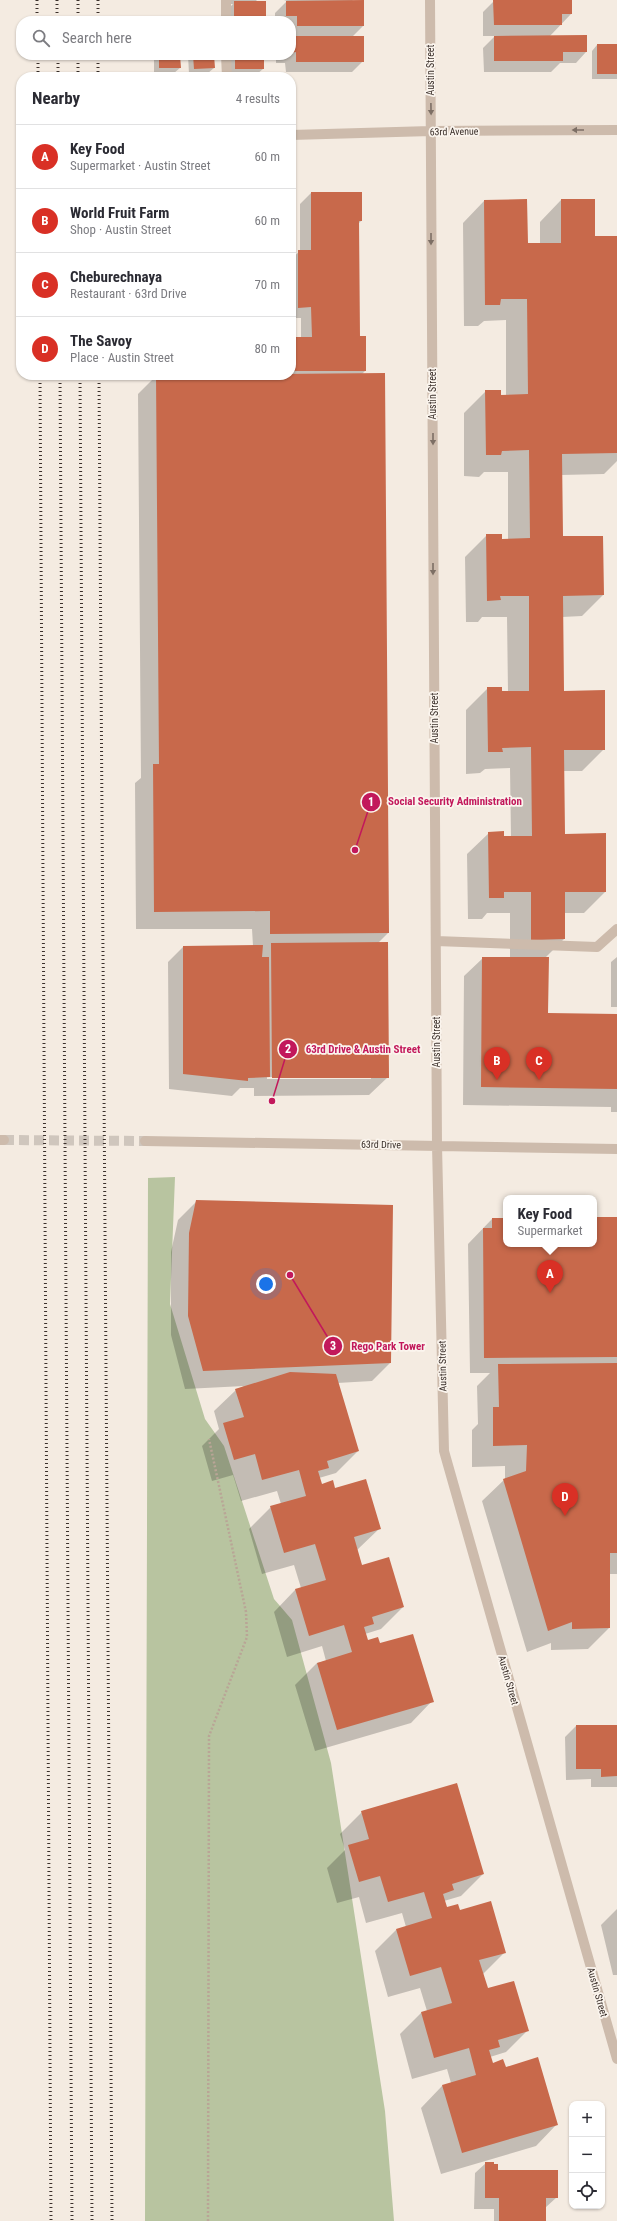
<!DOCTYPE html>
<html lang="en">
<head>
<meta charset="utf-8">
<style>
  :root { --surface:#fff; --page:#f7f7f7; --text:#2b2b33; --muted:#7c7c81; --line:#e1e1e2; --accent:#d93025 }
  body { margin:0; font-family:"Roboto Condensed",sans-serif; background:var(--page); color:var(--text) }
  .controls { position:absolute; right:12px; bottom:12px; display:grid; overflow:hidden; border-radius:8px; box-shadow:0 1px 3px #0004 }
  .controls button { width:36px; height:36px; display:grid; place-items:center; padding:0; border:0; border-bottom:1px solid var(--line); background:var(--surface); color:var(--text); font:20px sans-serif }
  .you { position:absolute; left:266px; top:1284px; width:14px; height:14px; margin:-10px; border:3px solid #fff; border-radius:50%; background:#1a73e8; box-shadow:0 0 0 6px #1a73e833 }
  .badge { display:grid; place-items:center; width:26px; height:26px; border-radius:50%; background:var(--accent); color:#fff; font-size:13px; font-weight:700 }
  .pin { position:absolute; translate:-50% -33px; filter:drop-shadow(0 1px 2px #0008) }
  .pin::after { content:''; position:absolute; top:21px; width:14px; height:12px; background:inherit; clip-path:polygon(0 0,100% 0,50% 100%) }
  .popup { position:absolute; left:503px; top:1195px; width:94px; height:52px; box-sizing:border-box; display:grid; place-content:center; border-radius:8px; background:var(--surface); filter:drop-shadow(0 1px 3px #0005); font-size:13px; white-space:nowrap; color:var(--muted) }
  .popup b { font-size:15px; color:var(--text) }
  .popup::after { content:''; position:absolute; left:50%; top:100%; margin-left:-8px; border:8px solid transparent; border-top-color:var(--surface) }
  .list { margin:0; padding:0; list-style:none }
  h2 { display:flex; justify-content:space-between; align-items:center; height:52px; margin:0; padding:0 16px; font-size:17px }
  h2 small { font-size:13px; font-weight:400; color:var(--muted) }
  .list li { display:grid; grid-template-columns:26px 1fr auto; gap:12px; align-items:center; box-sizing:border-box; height:64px; padding:0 16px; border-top:1px solid var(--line) }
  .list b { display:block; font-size:15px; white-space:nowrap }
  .list p { margin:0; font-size:13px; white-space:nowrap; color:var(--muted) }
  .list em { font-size:13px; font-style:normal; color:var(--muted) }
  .icon { flex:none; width:22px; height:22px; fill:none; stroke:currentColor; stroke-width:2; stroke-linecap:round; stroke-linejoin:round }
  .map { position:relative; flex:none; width:617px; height:2221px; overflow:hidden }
  .search { position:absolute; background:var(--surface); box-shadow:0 1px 3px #0004; left:16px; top:16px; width:280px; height:44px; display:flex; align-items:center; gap:10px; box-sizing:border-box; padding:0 14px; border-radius:16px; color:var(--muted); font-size:15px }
  .panel { position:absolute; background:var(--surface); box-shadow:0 1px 3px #0004; left:16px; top:72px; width:280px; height:308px; border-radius:16px }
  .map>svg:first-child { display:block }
</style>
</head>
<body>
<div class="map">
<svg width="617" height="2221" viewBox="0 0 617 2221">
  <rect width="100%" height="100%" fill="#f4ebe1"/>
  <path fill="#b8c4a0" d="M175,1177L170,1304L205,1419L224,1446L274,1599L292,1620L331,1763L385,2111L394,2221H145L148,1178Z"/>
  <path fill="#0003" fill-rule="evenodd" d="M229,0H257L255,2L265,21H229V8L233,4H229Z
    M284,0H353L352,1L363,26L352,37L363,61L352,72H286L285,63H276V55H291V21H275V13L287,1Z
    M495,0H549L571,14L549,37L586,52L576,63H560L551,72H484L483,48L495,36H483V12Z
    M597,45H617V79H592V51Z
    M154,55H179L180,68L174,73H154Z
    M188,55H213L214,68L208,73L189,74Z
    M230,55H263V69L257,74H230Z
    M311,193L361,221L358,224L359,337L365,371L361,375L388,933L378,943L388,1077L369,1095L254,1096V1088H240L232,1096L169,1089L168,962L183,947L253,946L252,929H136L135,783L141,778L138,394L156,376L291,375V338H301V318H291V259L300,251V204ZM267,1077H371V1079H267Z
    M561,200L594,237H617V461L604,474L561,475L562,537L603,595L582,616L562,617L563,692L604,749L582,771H563L564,835L605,892L584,913H564V939L545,958L547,1014L617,1015V1112H611V1107L463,1105L464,976L483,958H510V913H487L482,919H468L467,854L489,833L503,837H511L510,768L485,769L480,773L466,774V710L488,688L508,692L507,617H482L478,622H466L465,557L487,535L501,540H508V472H484L479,477L464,476V413L486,391L506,396V320L484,321L478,326H464L463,223L484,201L527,244H540V222Z
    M617,957V1007H611V962Z
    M197,1201L392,1206L390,1363L372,1381L337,1383L358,1451L336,1473L319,1478L321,1485L334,1489L380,1528L357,1550L362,1566L403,1607L381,1629L365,1634L367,1641L379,1645L432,1701L411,1723L315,1751L295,1685L317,1663L326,1661L322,1646L287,1657L274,1612L295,1590L301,1588L294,1565L262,1574L249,1529L271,1507L281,1504L277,1491L241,1501L233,1475L212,1481L202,1446L219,1429L214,1411L236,1390L244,1386L185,1389L171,1335V1252L178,1220Z
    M594,1218H617V1574H609V1628L588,1649L551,1650V1643L527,1652L482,1501L505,1479V1466L472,1467V1430L478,1424L477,1386L490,1373H470L468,1244L492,1219H506V1244H594Z
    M576,1726H617V1787H591V1779L566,1780L565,1737Z
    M362,1812L483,1874L461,1896L444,1901L447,1908L460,1911L505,1952L483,1974L487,1990L528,2030L506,2052L490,2057L492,2064L505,2068L557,2124L536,2146L441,2174L421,2108L442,2086L451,2083L447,2069L412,2079L400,2034L421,2013L427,2011L420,1988L388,1997L375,1951L396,1930L406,1927L402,1913L366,1923L359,1897L337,1903L327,1868L345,1850L340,1834Z
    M617,1909V1975H613L601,1925Z
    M486,2163L497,2171L557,2197L545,2208V2221H494V2209H474L475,2173Z"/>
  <path fill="#c8694b" d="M364,0V26H297V16H286V1Z
    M493,0H572V14H562V25H494Z
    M234,1H266V21H234Z
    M587,35V52H563V61H494V36Z
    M291,36H364V62H296V52L291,53Z
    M597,44H617V74H597Z
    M159,55H180L181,68H159Z
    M193,55H214L215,68L194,69Z
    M235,55H264V69H235Z
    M311,192H362V221H359L360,336H366V371H291V337H312L311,307L298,308V250H311Z
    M527,199L528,243H561V199H595V236H617V453L562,454L563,536H603L604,595L563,596L564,691L605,690V750H564L565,834L606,833V892H565V939L531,940V892H504V898H489L488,832L504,831V836H532L531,747L502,748L503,752H488L487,687H502V691H529V596H500L501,600L487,601L486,534H502V539L530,538L529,450L502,451L501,455H486L485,390H501V395L528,394L527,299H501L500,305H485L484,200Z
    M385,373L389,933L270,934V911L154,912L153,764H159L156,375Z
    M388,942L389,1078H272L271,943Z
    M263,945L262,957H269L270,1077L248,1078V1081L183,1074V946Z
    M482,957H549L548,1013L617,1014V1089L481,1087Z
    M196,1200L393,1205L391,1363L203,1371L188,1316L189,1233Z
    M594,1217H617V1357L484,1358L483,1228H492V1218H506V1244H594Z
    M617,1363V1553H610V1628L572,1629V1622L548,1631L503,1479L526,1471L527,1445L493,1446V1407H499L498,1364Z
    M290,1372L336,1374L359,1451L327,1461L329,1468L318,1471L322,1484L333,1480L335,1488L366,1479L381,1529L354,1537L362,1565L389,1557L404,1607L372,1617L374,1624L364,1627L368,1640L378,1637L380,1643L413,1634L434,1702L337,1730L317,1663L352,1652L344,1625L309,1636L295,1589L326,1580L315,1544L284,1553L270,1506L306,1496L299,1470L262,1480L255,1454L234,1460L223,1423L244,1417L235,1389Z
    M576,1725H617V1776L601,1777V1769H576Z
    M457,1783L484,1874L452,1884L454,1890L443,1894L447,1907L458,1904L460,1910L491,1901L506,1953L479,1960L488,1988L514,1981L529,2031L498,2040L500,2047L489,2050L493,2063L503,2059L506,2067L538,2057L558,2125L462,2153L442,2085L476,2075L469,2048L434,2058L421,2012L452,2003L441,1967L410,1976L396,1929L432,1918L424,1892L388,1902L380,1876L359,1882L348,1845L369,1839L361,1811Z
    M485,2162H494V2164H498V2170H558V2198H546V2221H499V2198H485Z"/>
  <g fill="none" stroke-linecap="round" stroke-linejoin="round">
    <path stroke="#cfc6bd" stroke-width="10" stroke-dasharray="10 5" stroke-linecap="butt" d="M4,1140L145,1141"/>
    <path stroke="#b9a596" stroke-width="2.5" stroke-dasharray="2 2" stroke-linecap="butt" d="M208,2221L209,1736L247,1637L246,1612L209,1439"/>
    <path stroke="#cdbbac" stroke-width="10" d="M226,0V21
      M430,0L437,1145L444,1451L617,2059
      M226,55L227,77
      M291,135L431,131L617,130
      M436,941L597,947L617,929
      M0,1140H4
      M145,1141L617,1149"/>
    <path stroke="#3b302b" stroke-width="3" stroke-dasharray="1 3" stroke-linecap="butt" d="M37,0V21
      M57,0V21
      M78,0V21
      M98,0V21
      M38,55V77
      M58,55V77
      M78,55V77
      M98,55V77
      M40,375L51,2221
      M60,375L72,2221
      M80,375L92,2221
      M99,375C103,990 108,1606 112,2221"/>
  </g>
  <defs><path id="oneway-solid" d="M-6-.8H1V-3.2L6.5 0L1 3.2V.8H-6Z"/></defs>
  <g fill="#7d6f65">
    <use href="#oneway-solid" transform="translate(431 109) rotate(89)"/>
    <use href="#oneway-solid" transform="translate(578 130) rotate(180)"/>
    <use href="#oneway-solid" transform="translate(431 239) rotate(90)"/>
    <use href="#oneway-solid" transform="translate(433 439) rotate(90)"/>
    <use href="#oneway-solid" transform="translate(433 569) rotate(90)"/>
  </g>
  <g text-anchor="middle" stroke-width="3.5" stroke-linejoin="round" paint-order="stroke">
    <g font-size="10" fill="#3b302b" stroke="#fbf5ee">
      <text transform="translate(430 70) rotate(-90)" y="4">Austin Street</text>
      <text transform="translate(454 131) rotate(-1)" y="4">63rd Avenue</text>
      <text transform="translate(432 394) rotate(-90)" y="4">Austin Street</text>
      <text transform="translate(434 718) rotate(-90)" y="4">Austin Street</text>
      <text transform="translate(436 1042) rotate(-90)" y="4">Austin Street</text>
      <text transform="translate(381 1144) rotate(1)" y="4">63rd Drive</text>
      <text transform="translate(442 1366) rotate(-91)" y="4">Austin Street</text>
      <text transform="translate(509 1680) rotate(74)" y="4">Austin Street</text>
      <text transform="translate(598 1992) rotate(74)" y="4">Austin Street</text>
    </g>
  </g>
  <path fill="none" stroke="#c2185b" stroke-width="1.5" d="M355 850L371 802M272 1101L288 1049M290 1275L333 1346"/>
  <g fill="#c2185b" stroke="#fbf5ee" stroke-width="1.5">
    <circle cx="355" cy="850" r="4"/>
    <circle cx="272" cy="1101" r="4"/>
    <circle cx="290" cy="1275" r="4"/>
    <circle cx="371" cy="802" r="10"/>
    <circle cx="288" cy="1049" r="10"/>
    <circle cx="333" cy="1346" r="10"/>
  </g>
  <g font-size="12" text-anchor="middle" font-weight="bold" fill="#fff">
    <text x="371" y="806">1</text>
    <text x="288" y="1053">2</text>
    <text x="333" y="1350">3</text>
  </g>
  <g font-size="11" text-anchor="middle" font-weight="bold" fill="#c2185b" stroke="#fbf5ee" stroke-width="3.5" stroke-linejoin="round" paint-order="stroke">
    <text x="455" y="805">Social Security Administration</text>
    <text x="363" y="1053">63rd Drive &amp; Austin Street</text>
    <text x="388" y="1350">Rego Park Tower</text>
  </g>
</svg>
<div class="controls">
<button>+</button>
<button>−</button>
<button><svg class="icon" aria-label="locate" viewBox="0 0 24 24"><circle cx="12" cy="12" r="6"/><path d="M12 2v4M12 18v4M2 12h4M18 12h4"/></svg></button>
</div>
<div class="you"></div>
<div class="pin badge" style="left:550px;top:1293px">A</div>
<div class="popup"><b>Key Food</b>Supermarket</div>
<div class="pin badge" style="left:497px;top:1080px">B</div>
<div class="pin badge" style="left:539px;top:1080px">C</div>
<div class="pin badge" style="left:565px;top:1516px">D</div>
<div class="search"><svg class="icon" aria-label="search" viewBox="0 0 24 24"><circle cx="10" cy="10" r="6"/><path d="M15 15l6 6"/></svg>Search here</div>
<section class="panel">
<h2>Nearby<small>4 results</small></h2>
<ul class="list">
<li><span class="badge">A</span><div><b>Key Food</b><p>Supermarket · Austin Street</p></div><em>60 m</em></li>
<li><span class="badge">B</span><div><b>World Fruit Farm</b><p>Shop · Austin Street</p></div><em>60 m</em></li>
<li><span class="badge">C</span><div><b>Cheburechnaya</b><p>Restaurant · 63rd Drive</p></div><em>70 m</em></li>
<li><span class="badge">D</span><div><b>The Savoy</b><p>Place · Austin Street</p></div><em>80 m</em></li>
</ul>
</section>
</div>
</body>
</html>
